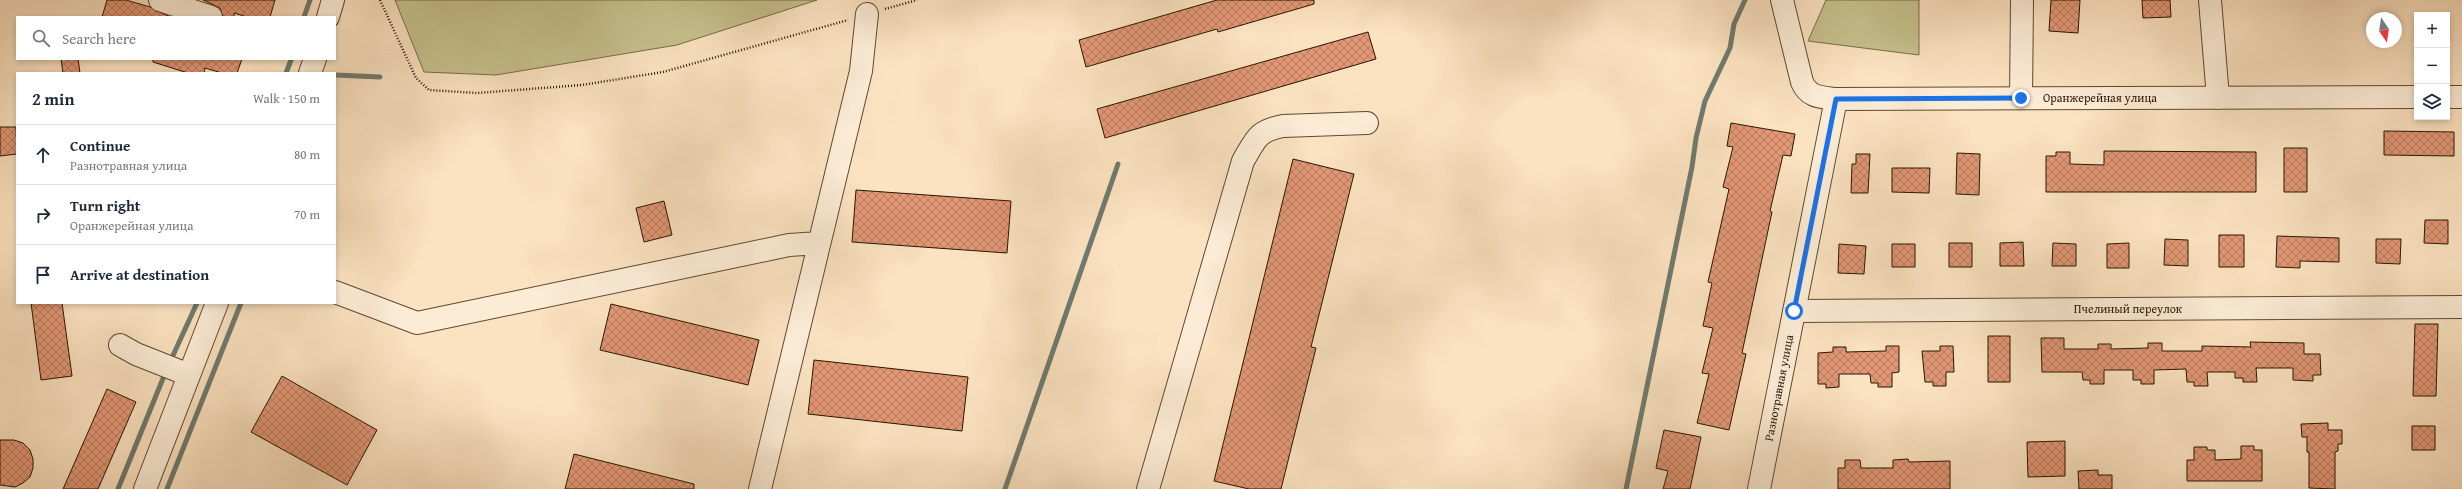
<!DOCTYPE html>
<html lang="en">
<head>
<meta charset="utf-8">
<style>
  :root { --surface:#fff; --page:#f6f6f7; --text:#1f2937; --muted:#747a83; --line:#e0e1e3 }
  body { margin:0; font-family:"Gentium Book Plus",serif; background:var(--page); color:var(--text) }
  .controls { position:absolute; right:12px; top:12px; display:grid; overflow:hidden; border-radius:0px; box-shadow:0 2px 6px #0003 }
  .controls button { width:36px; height:36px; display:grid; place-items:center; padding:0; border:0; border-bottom:1px solid var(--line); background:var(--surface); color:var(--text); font:20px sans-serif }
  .compass { position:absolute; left:2366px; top:12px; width:36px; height:36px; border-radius:50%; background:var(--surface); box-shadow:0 2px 6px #0003; rotate:167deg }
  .stop { position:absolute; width:12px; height:12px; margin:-9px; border:3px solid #1a73e8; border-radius:50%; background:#fff }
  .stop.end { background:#1a73e8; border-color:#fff; box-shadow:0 1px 4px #0008 }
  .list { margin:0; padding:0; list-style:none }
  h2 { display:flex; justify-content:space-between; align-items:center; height:52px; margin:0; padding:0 16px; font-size:17px }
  h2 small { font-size:13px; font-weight:400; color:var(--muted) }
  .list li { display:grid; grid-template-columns:26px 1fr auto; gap:12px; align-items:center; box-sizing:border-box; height:60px; padding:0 16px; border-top:1px solid var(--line) }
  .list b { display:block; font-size:15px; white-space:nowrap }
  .list p { margin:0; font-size:13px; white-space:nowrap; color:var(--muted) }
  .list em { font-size:13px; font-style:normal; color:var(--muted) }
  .icon { flex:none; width:22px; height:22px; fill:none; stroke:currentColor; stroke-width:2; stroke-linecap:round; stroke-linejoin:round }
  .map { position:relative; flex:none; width:2462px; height:489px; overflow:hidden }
  .search { position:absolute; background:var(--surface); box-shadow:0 2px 6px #0003; left:16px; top:16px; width:320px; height:44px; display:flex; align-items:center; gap:10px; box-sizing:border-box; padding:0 14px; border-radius:0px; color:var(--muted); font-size:15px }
  .panel { position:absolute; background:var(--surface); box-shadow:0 2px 6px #0003; left:16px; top:72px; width:320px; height:232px; border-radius:0px }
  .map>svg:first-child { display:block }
</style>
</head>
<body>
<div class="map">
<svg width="2462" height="489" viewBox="0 0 2462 489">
  <defs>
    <pattern id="building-cross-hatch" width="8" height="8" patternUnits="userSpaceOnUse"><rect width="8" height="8" fill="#e29775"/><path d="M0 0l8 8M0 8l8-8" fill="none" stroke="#b77a5e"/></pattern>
  </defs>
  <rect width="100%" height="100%" fill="#fbe2c0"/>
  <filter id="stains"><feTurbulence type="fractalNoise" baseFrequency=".005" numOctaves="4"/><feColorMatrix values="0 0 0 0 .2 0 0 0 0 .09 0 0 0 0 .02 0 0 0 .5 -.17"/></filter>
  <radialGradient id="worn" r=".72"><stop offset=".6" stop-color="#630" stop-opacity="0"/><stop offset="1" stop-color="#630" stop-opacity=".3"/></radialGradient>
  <path fill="#c6c18d" stroke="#786c46" d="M395,0H817L677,45L496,75L424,72Z
    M1826,0H1919V55L1808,41Z"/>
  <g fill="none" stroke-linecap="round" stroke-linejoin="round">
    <path stroke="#707a6e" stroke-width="5" d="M304,17L310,0
      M286,73L291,60
      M335,75L380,77
      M170,362L197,303
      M118,489L166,371
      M167,489L241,303
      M1005,489L1118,164
      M1626,489L1692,167L1696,138L1705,101L1730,48L1734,24L1745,0"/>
  </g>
  <path fill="url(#building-cross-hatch)" stroke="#291600" d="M107,0H126L150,7L170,17H102Z
    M203,0H275L270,17H247L234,13V17H223L220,8Z
    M1217,0H1314V4L1218,32L1217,29L1086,67L1079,40Z
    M2051,0H2080L2078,33L2049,31Z
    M2142,0H2170L2171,17L2143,18Z
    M1368,32L1376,59L1105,138L1097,109Z
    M61,59H78L80,73H63Z
    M153,59H242L237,73H222L205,68L204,73H188L153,62Z
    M1731,123L1795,134L1791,156L1783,155L1770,211L1772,212L1742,353L1746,354L1729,430L1697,423L1709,374L1702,373L1713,328L1703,326L1712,283L1708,282L1729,189L1723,187L1733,147L1727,146Z
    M0,127H16L17,154L0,156Z
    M2384,131L2454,132V156L2384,155Z
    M2284,148H2307V192H2284Z
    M2104,151L2256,152V192H2046V156H2056V152H2070V164L2104,165Z
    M1957,153L1980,154L1979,195L1956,194Z
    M1856,154H1870L1868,193H1851L1852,164H1856Z
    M1293,159L1354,174L1311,347L1316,348L1281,489H1249L1214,481Z
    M1892,168H1930L1929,193L1892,192Z
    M856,190L1011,201L1007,253L852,242Z
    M664,201L672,235L644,242L636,208Z
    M2425,220H2448V244L2424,243Z
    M2219,235H2244V267H2219Z
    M2277,236L2339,238V262L2300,261V268L2276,267Z
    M2165,239L2188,240V266L2164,265Z
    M2376,239H2401L2400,264L2376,263Z
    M2023,242L2024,266H2000V243Z
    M1949,243H1972V267H1949Z
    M2053,243L2076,244V266H2052Z
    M2129,243V268H2107V244Z
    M1839,244L1866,246L1864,274L1838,273Z
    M1892,244H1915V267H1892Z
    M31,303H62L72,376L41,380Z
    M611,304L759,340L748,385L600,350Z
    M2415,324H2438L2436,396H2413Z
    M1988,336H2010V382H1988Z
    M2041,338H2064V349H2098V344H2111V349L2148,348V343H2162V351H2202V346L2251,347L2250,342L2304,343V354H2320L2321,375H2313V381L2293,380V368H2256L2257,382H2243V378H2235V372H2207L2208,386H2194V382H2187L2186,369L2154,370V384H2141V380H2133V370H2104V384H2090V380H2083L2082,372H2042Z
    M1886,346H1899V372L1892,373V387H1878V383H1871L1870,374H1839V387L1826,388V384H1818V353L1833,352V347H1846V352L1886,351Z
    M1940,346H1953L1954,372H1946V386H1933V382H1925L1922,351H1940Z
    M814,360L968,377L962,431L808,414Z
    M282,376L377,430L347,485L251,432Z
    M107,389L136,402L98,489H63Z
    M2328,423V430H2342V444H2338V451L2335,452V489L2309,488V452H2307V437H2302L2301,424Z
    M2412,426H2435V450H2412Z
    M1664,430L1701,437L1690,489H1663L1668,471L1656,468Z
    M0,440H14L23,443L30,450L33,459V468L30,477L23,483L15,487L0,485Z
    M2065,441V476L2028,477L2027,442Z
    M2241,446H2254V450H2262V481H2187V460H2194V447H2207V450H2215V460L2241,459Z
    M574,454L694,484V489H565Z
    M1908,459L1909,462L1950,461V489H1838V468H1845V460H1860L1861,468H1893V460Z
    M2098,470V475H2112V489H2079L2078,471Z"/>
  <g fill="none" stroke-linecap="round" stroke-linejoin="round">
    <defs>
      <path id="minor" d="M160,0L211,17
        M1782,0L1802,82C1809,98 1821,97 1836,99L2417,97
        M2210,0L2218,98
        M328,17L333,0
        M310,73L315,59
        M2447,97H2462
        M2021,98L2022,0
        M335,292L417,323L789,245L819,243
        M1794,311L2462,307
        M120,345L136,354L189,375
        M145,489L217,303
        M760,489L861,71L867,14
        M1148,489L1243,161C1256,139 1257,131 1283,126L1367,123
        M1759,489L1836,99"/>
    </defs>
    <use href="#minor" stroke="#5e4930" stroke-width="24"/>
    <path stroke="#291600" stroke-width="2.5" stroke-dasharray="1 2" stroke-linecap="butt" d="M380,0L416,78L429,90L477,93L582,85L663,72L848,20
      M885,9L917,0"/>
    <use href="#minor" stroke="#fcecd6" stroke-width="22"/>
  </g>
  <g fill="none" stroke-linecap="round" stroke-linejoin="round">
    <path stroke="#1a73e8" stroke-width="5" d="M1794,311L1836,99L2021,98"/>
  </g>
  <g text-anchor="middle" stroke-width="3.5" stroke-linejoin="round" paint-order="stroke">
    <g font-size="12" fill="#291600" stroke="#fcecd6">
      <text x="2100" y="102">Оранжерейная улица</text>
      <text x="2128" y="313">Пчелиный переулок</text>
      <text transform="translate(1779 388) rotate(-79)" y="4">Разнотравная улица</text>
    </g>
  </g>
  <rect width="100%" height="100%" filter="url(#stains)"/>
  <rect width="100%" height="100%" fill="url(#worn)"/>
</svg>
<div class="controls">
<button>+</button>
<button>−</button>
<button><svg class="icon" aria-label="layers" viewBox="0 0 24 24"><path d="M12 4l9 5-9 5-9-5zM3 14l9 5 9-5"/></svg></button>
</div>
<svg class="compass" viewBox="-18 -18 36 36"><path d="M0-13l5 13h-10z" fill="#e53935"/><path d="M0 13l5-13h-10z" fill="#747a83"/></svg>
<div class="stop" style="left:1794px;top:311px"></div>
<div class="stop end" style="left:2021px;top:98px"></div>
<div class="search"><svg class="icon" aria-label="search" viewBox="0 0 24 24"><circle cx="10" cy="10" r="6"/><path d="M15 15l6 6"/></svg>Search here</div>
<section class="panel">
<h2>2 min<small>Walk · 150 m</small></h2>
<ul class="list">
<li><svg class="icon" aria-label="ahead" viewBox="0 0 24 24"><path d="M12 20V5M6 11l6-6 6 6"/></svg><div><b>Continue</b><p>Разнотравная улица</p></div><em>80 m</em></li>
<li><svg class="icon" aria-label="right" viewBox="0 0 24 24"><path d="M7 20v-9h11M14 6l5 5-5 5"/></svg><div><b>Turn right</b><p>Оранжерейная улица</p></div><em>70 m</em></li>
<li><svg class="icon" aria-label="arrive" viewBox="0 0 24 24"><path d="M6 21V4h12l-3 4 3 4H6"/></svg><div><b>Arrive at destination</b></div></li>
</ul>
</section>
</div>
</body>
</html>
